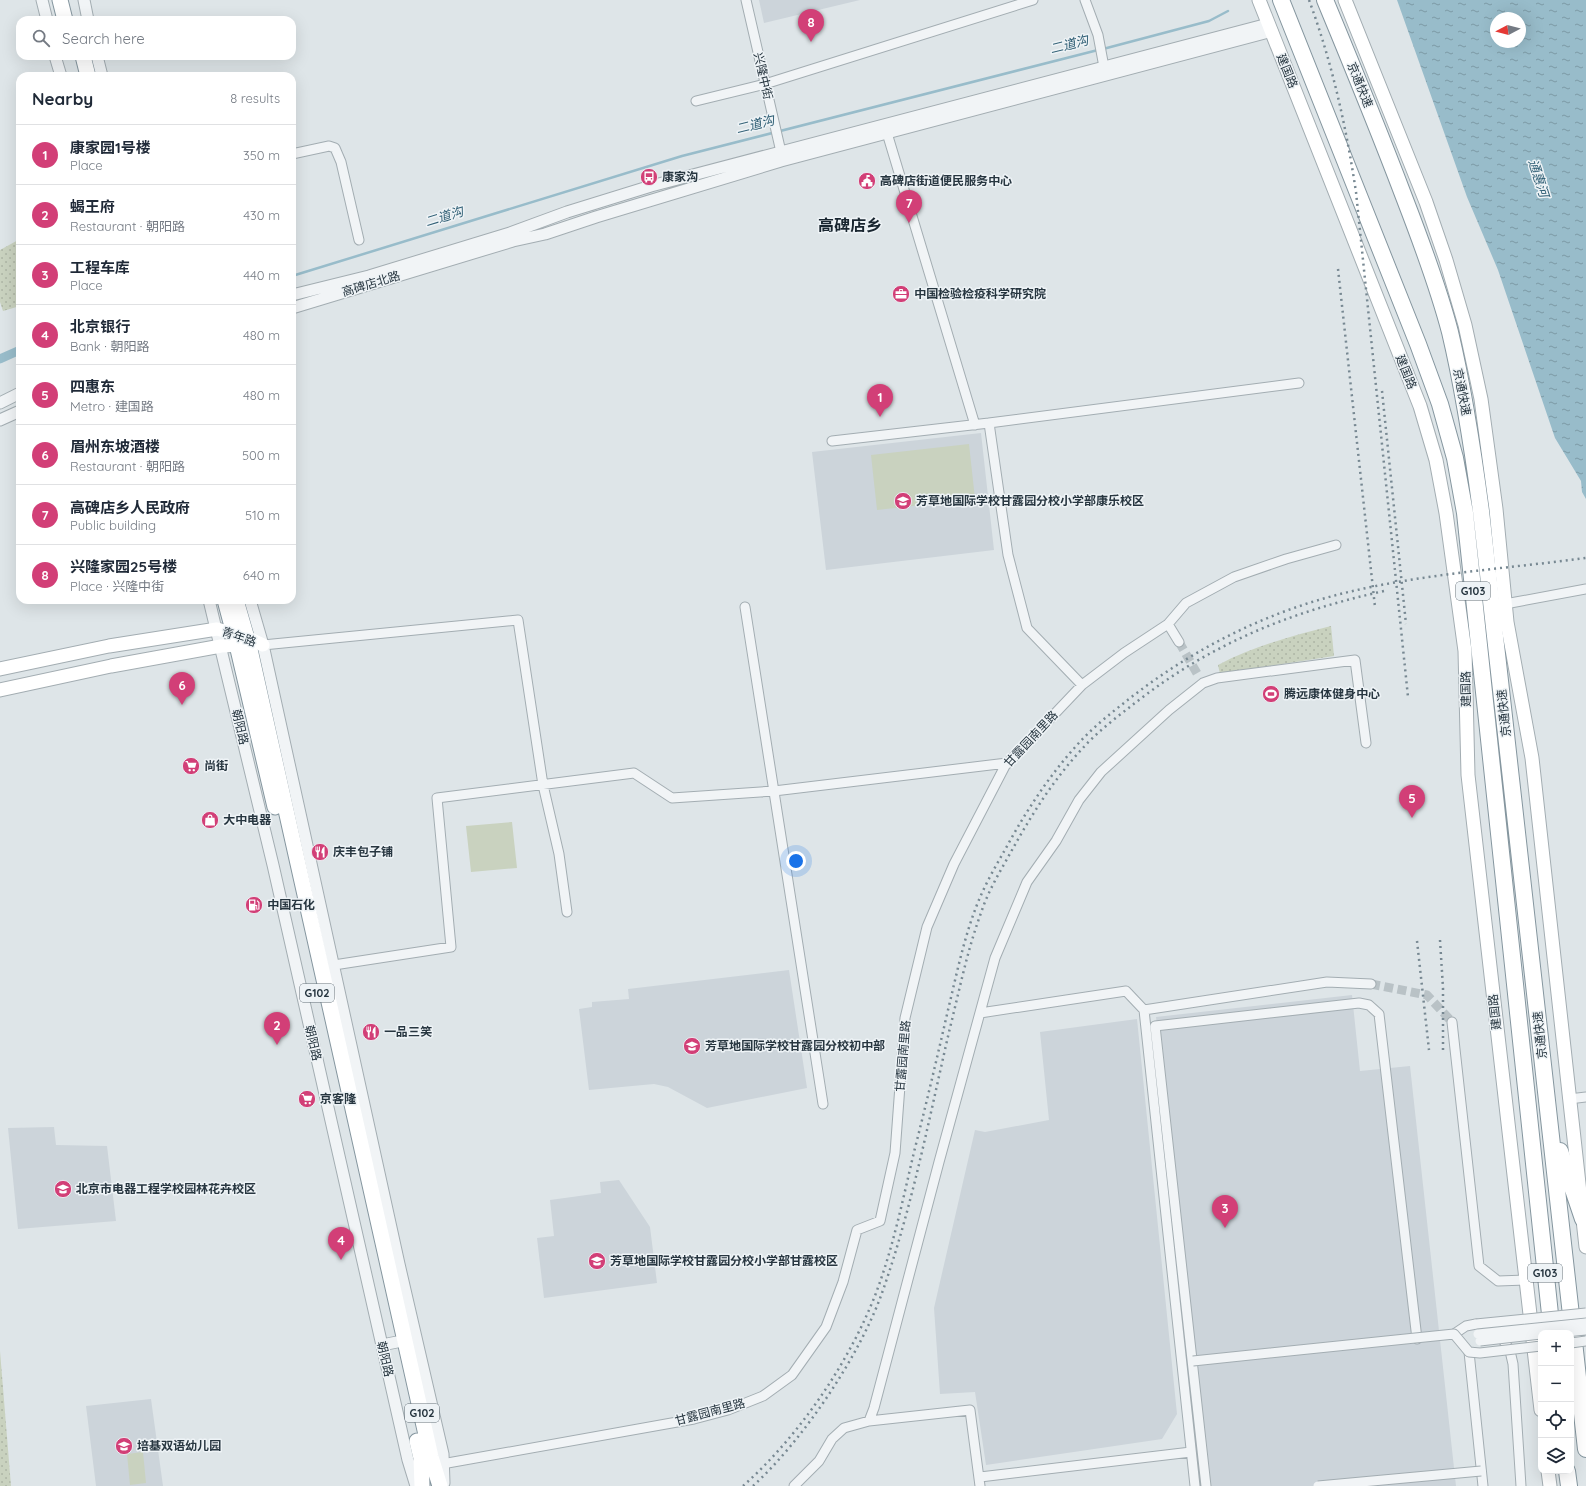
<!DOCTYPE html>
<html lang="en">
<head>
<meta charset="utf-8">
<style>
  :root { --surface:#fff; --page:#f2f2f3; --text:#1f2937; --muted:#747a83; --line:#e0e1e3; --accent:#d23f77 }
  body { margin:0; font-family:Quicksand,"Noto Sans SC",sans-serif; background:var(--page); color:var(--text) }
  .controls { position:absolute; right:12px; bottom:12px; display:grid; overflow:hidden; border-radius:8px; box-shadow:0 4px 16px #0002 }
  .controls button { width:36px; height:36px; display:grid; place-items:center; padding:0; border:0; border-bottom:1px solid var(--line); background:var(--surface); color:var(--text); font:20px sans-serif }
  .compass { position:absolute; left:1490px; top:12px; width:36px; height:36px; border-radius:50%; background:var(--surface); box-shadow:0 4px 16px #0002; rotate:263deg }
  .you { position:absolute; left:796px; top:861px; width:14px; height:14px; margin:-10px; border:3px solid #fff; border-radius:50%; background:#1a73e8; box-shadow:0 0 0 6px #1a73e833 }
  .badge { display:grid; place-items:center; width:26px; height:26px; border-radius:50%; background:var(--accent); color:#fff; font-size:13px; font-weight:700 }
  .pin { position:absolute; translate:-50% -33px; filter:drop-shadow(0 1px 2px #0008) }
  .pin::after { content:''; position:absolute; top:21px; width:14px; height:12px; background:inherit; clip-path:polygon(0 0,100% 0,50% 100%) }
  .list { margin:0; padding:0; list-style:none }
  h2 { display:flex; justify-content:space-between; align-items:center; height:52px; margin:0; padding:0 16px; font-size:17px }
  h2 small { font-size:13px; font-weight:400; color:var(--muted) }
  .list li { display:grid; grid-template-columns:26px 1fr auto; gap:12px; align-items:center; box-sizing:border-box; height:60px; padding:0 16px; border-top:1px solid var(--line) }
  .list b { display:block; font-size:15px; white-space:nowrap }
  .list p { margin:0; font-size:13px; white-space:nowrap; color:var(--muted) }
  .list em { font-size:13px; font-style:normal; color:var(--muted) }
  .icon { flex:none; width:22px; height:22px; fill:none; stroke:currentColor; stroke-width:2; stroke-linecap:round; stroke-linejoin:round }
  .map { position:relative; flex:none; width:1586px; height:1486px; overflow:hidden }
  .search { position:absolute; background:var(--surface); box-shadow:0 4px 16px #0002; left:16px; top:16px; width:280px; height:44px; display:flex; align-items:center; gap:10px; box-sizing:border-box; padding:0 14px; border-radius:12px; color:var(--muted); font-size:15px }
  .panel { position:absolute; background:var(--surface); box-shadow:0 4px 16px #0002; left:16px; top:72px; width:280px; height:532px; border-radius:12px }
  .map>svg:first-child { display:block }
</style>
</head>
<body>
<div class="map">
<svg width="1586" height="1486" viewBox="0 0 1586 1486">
  <defs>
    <pattern id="grass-dots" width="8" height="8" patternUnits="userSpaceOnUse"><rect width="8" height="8" fill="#c9d2bf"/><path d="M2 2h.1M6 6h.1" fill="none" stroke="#adb5a5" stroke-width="1.8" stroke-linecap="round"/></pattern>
    <pattern id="water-ripples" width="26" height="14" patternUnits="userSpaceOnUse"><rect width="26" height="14" fill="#98bcca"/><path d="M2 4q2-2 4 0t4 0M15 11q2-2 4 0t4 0" fill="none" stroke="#7c9aa5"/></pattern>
  </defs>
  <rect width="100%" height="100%" fill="#dee5e8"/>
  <path fill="#ccd4da" d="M759,0H860L764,23Z
    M981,433L994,550L826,570L812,452Z
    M789,970L807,1088L707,1108L668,1087L654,1084L589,1090L579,1009L592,1007V1002L629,999L628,989Z
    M1352,995L1360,1071L1410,1066L1456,1486H1208L1156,1017Z
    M1137,1019L1177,1414L1162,1439L986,1465L975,1392L940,1394L934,1308L975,1130L985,1132L1049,1120L1040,1032Z
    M54,1127L56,1145L107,1146L116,1221L18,1229L8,1128Z
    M619,1180L650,1227L657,1283L544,1298L537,1238L554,1236L550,1200L601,1193L600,1182Z
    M151,1399L163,1486H96L86,1406Z"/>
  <path fill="url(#grass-dots)" d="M20,239V306L3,311L0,302V250Z
    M1331,626L1334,656L1220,674L1218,665C1254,646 1292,636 1331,626Z
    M0,1351L11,1486H0Z"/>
  <path fill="#c9d2bf" d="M969,444L975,499L877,510L871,455Z
    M512,822L517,868L471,872L466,826Z
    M143,1452L146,1483L130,1485L127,1454Z"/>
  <path fill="url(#water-ripples)" fill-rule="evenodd" d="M1397,0H1586V499L1582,492L1581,481L1555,438L1498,270L1467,197ZM1496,18H1520V42H1496Z"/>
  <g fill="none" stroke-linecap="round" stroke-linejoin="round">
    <path stroke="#98bcca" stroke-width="2.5" d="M1103,49L1209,21L1228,11
      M292,276L682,156L1098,50"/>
    <path stroke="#98bcca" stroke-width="9" d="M0,359L20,350"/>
    <path stroke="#b9c2c6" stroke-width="9" stroke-dasharray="9 4.5" stroke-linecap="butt" d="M1179,642L1198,675
      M1371,984L1427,995L1452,1022"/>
    <defs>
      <path id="minor" d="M746,0L781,152
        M1085,0L1098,35L1104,67
        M696,101L765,84L1033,0
        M887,133L975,425
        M292,154L329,146L335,148L341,162L359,240
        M989,423L1008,555L1027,628L1082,685
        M832,441L989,423L1299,383
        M1505,604L1586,589
        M745,607L823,1104
        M1168,624L1179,642
        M263,645L518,620L543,785L559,854L567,912
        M334,965L451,947L437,798L634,773L672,798L774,791L1007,763
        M1144,1010L1195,1486
        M980,1013L1126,991L1144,1010L1327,982L1371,984
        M1452,1022L1479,1266L1498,1281L1526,1280
        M1569,1099L1586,1097
        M1454,1334L1466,1326L1476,1324
        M1502,1338L1510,1351L1513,1364L1521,1486
        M1469,1352L1483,1486
        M869,1421L874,1408L939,1162L995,958L1027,882L1056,841L1079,800L1101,772L1169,710L1203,683L1217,678L1355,660L1366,743
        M442,1464L694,1419L728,1410L763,1396L792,1375L826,1327L843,1282L857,1230L880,1221L895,1153L905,1018L927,927L954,864L1005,766L1082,685L1124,653L1168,624L1186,603L1234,577L1286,559L1336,545
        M980,1477L1191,1452
        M794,1486L819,1461L832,1439L844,1428L869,1421L970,1410L980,1486
        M1206,1486L1155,1026L1359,1003L1369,1005L1379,1014L1417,1339"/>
      <path id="tertiary" d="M42,0L47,20
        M84,0L88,20
        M55,56L61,76
        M97,56L102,76
        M292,295L369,276L510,233L567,212L651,186L1268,24
        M292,308L513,241L545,234L596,217L781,161L1272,31
        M0,403L20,393
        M0,420L20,411
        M209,600L273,865L408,1460L416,1486
        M250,600L263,645L399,1264L443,1454L444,1483
        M382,1345L412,1339"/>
      <path id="secondary" d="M1259,0L1420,406L1436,460L1446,513L1465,651L1468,775L1541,1410
        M1345,0L1426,202L1446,260L1465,325L1481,399L1496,509L1507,622L1532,758L1586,1247
        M0,669L109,646L217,629L246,637L263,645
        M0,690L111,666L221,646L247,645
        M1548,1471L1550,1486"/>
      <path id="trunk" d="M60,0L65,20
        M83,56L88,76
        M225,600L237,645L275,807
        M236,600L249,645L431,1457L440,1486
        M417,1441L421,1458L422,1486"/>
      <path id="motorway" d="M1281,0L1418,344L1440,404L1455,458L1465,513L1552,1333
        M1325,0C1352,65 1379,131 1404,197C1421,241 1438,286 1450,332C1464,391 1473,451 1481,511L1586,1449
        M1560,1151L1583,1219
        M1567,1471L1569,1486"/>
    </defs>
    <use href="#minor" stroke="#a3adb2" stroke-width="11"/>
    <use href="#tertiary" stroke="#a3adb2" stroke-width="13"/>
    <use href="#secondary" stroke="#a3adb2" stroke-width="15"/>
    <use href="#trunk" stroke="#85969f" stroke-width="17"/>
    <use href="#motorway" stroke="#85969f" stroke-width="18"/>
    <use href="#minor" stroke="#f1f4f6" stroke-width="9"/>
    <use href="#tertiary" stroke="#f1f4f6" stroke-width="11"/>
    <use href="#secondary" stroke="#fff" stroke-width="13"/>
    <use href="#trunk" stroke="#fff" stroke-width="15"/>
    <use href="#motorway" stroke="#fff" stroke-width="16"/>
    <path stroke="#778892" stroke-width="2.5" stroke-dasharray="2 4" stroke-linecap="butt" d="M1309,0C1332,62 1346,126 1356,192L1408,697
      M1338,269L1375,607
      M1382,391L1406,624
      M1440,940L1443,988V1051
      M1417,941L1429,1050
      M743,1486C799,1436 849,1363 876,1293C893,1248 903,1199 914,1152C926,1105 937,1058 948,1010C956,977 963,942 975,910C983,888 995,867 1006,848C1026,811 1049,776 1077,745C1092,728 1111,713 1129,699C1184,656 1245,623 1312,602C1399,575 1496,570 1586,558
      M753,1486C803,1440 859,1357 882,1293C912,1208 929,1119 949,1032C959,992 967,951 981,913C988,891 1001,870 1012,850C1032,814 1054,779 1082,749C1097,732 1117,717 1135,703C1212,643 1290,612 1384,591"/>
    <defs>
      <path id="minor-bridge" d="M1476,1324L1586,1313
        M1556,1333L1586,1330
        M1478,1334L1586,1323
        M1480,1341L1541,1334
        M1571,1343L1586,1341
        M1193,1361L1454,1334L1469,1352L1480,1353L1541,1346
        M1318,1486L1481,1471"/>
    </defs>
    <use href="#minor-bridge" stroke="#a3adb2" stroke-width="11" stroke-linecap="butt"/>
    <use href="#minor-bridge" stroke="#f1f4f6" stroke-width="9"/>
  </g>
  <defs>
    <symbol id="bus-disc" viewBox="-11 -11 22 22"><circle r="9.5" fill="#d23f77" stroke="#eef3f6"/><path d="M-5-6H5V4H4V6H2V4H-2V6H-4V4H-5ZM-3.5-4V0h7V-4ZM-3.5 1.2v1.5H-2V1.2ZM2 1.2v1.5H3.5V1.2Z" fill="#fff"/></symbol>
    <symbol id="civic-disc" viewBox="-11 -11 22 22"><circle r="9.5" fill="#d23f77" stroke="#eef3f6"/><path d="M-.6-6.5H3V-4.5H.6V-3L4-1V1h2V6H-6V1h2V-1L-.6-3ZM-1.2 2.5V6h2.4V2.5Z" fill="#fff"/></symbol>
    <symbol id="office-disc" viewBox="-11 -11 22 22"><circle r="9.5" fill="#d23f77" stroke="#eef3f6"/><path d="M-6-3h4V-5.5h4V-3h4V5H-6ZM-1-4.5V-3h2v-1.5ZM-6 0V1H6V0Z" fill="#fff"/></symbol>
    <symbol id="school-disc" viewBox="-11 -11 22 22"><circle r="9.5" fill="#d23f77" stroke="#eef3f6"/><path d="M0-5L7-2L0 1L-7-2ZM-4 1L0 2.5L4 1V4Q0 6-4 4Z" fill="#fff"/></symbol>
    <symbol id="stadium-disc" viewBox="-11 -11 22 22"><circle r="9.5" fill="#d23f77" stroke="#eef3f6"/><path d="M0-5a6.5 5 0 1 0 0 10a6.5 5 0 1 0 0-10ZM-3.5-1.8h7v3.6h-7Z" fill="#fff"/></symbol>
    <symbol id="supermarket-disc" viewBox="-11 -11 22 22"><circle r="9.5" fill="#d23f77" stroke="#eef3f6"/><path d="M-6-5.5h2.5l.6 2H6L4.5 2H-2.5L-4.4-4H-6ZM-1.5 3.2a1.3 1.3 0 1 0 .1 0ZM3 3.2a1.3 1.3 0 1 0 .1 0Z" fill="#fff"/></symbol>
    <symbol id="shop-disc" viewBox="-11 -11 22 22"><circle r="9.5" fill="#d23f77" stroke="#eef3f6"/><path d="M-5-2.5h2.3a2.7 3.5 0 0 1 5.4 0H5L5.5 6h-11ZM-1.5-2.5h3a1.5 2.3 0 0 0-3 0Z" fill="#fff"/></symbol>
    <symbol id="restaurant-disc" viewBox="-11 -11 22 22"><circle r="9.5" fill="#d23f77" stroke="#eef3f6"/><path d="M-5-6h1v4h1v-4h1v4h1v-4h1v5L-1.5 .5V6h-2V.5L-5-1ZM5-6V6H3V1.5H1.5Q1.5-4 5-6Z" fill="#fff"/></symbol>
    <symbol id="fuel-disc" viewBox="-11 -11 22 22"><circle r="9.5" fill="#d23f77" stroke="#eef3f6"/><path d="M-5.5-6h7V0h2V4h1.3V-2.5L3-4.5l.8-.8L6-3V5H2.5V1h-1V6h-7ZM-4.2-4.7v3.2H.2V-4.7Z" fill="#fff"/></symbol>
  </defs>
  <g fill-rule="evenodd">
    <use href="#bus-disc" x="639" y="167" width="20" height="20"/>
    <use href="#civic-disc" x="857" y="171" width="20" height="20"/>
    <use href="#office-disc" x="891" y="284" width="20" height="20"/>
    <use href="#school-disc" x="893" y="491" width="20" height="20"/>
    <use href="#stadium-disc" x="1261" y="684" width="20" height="20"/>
    <use href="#supermarket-disc" x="181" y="756" width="20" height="20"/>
    <use href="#shop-disc" x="200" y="810" width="20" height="20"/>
    <use href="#restaurant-disc" x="310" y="842" width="20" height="20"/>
    <use href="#fuel-disc" x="244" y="895" width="20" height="20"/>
    <use href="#restaurant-disc" x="361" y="1022" width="20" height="20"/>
    <use href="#school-disc" x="682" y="1036" width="20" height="20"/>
    <use href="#supermarket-disc" x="297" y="1089" width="20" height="20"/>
    <use href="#school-disc" x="53" y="1179" width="20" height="20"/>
    <use href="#school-disc" x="587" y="1251" width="20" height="20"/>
    <use href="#school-disc" x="114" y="1436" width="20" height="20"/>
  </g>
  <g text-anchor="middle" stroke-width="3" stroke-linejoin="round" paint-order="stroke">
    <g fill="#eef3f6" stroke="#636f77" stroke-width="1">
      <rect x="1456" y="582" width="34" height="18" rx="3"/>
      <rect x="300" y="984" width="34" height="18" rx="3"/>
      <rect x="1528" y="1264" width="34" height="18" rx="3"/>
      <rect x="405" y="1404" width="34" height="18" rx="3"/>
    </g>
    <g font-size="11" font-weight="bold" fill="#273640">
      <text x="1473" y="595">G103</text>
      <text x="317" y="997">G102</text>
      <text x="1545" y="1277">G103</text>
      <text x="422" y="1417">G102</text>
    </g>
    <g font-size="12" fill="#273640" stroke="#eef3f6">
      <text transform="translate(1287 71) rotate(68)" y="4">建国路</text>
      <text transform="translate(763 76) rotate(77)" y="4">兴隆中街</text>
      <text transform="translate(1360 85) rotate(68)" y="4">京通快速</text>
      <text transform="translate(371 284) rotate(-17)" y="4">高碑店北路</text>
      <text transform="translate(1406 372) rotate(68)" y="4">建国路</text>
      <text transform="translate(1462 392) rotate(79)" y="4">京通快速</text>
      <text transform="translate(239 637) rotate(19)" y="4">青年路</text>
      <text transform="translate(1466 689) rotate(-91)" y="4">建国路</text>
      <text transform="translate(1504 713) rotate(-96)" y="4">京通快速</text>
      <text transform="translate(240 727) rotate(77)" y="4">朝阳路</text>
      <text transform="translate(1031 739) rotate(-47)" y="4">甘露园南里路</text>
      <text transform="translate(1495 1012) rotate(-96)" y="4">建国路</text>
      <text transform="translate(1540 1035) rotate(-96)" y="4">京通快速</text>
      <text transform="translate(313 1043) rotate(77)" y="4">朝阳路</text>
      <text transform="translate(903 1056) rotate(-85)" y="4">甘露园南里路</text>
      <text transform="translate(385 1359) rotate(77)" y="4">朝阳路</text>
      <text transform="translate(710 1412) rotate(-15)" y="4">甘露园南里路</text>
    </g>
    <g font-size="12" font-weight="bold" fill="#273640" stroke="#eef3f6" text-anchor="start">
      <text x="662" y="181">康家沟</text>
      <text x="880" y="185">高碑店街道便民服务中心</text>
      <text x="914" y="298">中国检验检疫科学研究院</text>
      <text x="916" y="505">芳草地国际学校甘露园分校小学部康乐校区</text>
      <text x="1284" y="698">腾远康体健身中心</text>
      <text x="204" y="770">尚街</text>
      <text x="223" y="824">大中电器</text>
      <text x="333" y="856">庆丰包子铺</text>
      <text x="267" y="909">中国石化</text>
      <text x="384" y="1036">一品三笑</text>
      <text x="705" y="1050">芳草地国际学校甘露园分校初中部</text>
      <text x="320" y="1103">京客隆</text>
      <text x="76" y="1193">北京市电器工程学校园林花卉校区</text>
      <text x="610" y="1265">芳草地国际学校甘露园分校小学部甘露校区</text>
      <text x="137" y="1450">培基双语幼儿园</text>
    </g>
    <g font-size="13" font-style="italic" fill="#305f75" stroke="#eef3f6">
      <text transform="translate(1069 44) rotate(-14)" y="5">二道沟</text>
      <text transform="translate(755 124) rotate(-14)" y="5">二道沟</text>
      <text transform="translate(1539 178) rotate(72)" y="5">通惠河</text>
      <text transform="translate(444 216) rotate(-17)" y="5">二道沟</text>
    </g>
    <g font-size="16" font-weight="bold" fill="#192630" stroke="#eef3f6">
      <text x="850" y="231">高碑店乡</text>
    </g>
  </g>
</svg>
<div class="controls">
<button>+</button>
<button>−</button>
<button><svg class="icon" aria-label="locate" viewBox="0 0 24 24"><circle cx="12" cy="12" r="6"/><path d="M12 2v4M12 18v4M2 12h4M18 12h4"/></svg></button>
<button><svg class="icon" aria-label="layers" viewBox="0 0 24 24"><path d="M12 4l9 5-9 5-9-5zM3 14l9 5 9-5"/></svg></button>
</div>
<svg class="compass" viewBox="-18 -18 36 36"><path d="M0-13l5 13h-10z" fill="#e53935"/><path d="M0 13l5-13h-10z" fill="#747a83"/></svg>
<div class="you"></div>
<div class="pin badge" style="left:880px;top:417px">1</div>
<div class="pin badge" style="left:277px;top:1045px">2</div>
<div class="pin badge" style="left:1225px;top:1228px">3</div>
<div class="pin badge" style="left:341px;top:1260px">4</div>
<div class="pin badge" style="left:1412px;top:818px">5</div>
<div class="pin badge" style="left:182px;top:705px">6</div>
<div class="pin badge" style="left:909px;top:223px">7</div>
<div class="pin badge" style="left:811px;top:42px">8</div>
<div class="search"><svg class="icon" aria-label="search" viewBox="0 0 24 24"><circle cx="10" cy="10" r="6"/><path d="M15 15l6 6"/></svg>Search here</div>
<section class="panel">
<h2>Nearby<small>8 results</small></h2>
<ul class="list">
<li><span class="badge">1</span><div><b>康家园1号楼</b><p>Place</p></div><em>350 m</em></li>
<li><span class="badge">2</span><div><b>蝎王府</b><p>Restaurant · 朝阳路</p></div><em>430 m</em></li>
<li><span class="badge">3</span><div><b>工程车库</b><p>Place</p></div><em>440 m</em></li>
<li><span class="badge">4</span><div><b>北京银行</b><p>Bank · 朝阳路</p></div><em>480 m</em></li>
<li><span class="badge">5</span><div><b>四惠东</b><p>Metro · 建国路</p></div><em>480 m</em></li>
<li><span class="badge">6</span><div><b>眉州东坡酒楼</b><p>Restaurant · 朝阳路</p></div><em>500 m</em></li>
<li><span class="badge">7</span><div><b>高碑店乡人民政府</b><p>Public building</p></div><em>510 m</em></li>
<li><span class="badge">8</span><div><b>兴隆家园25号楼</b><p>Place · 兴隆中街</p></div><em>640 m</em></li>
</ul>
</section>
</div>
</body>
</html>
